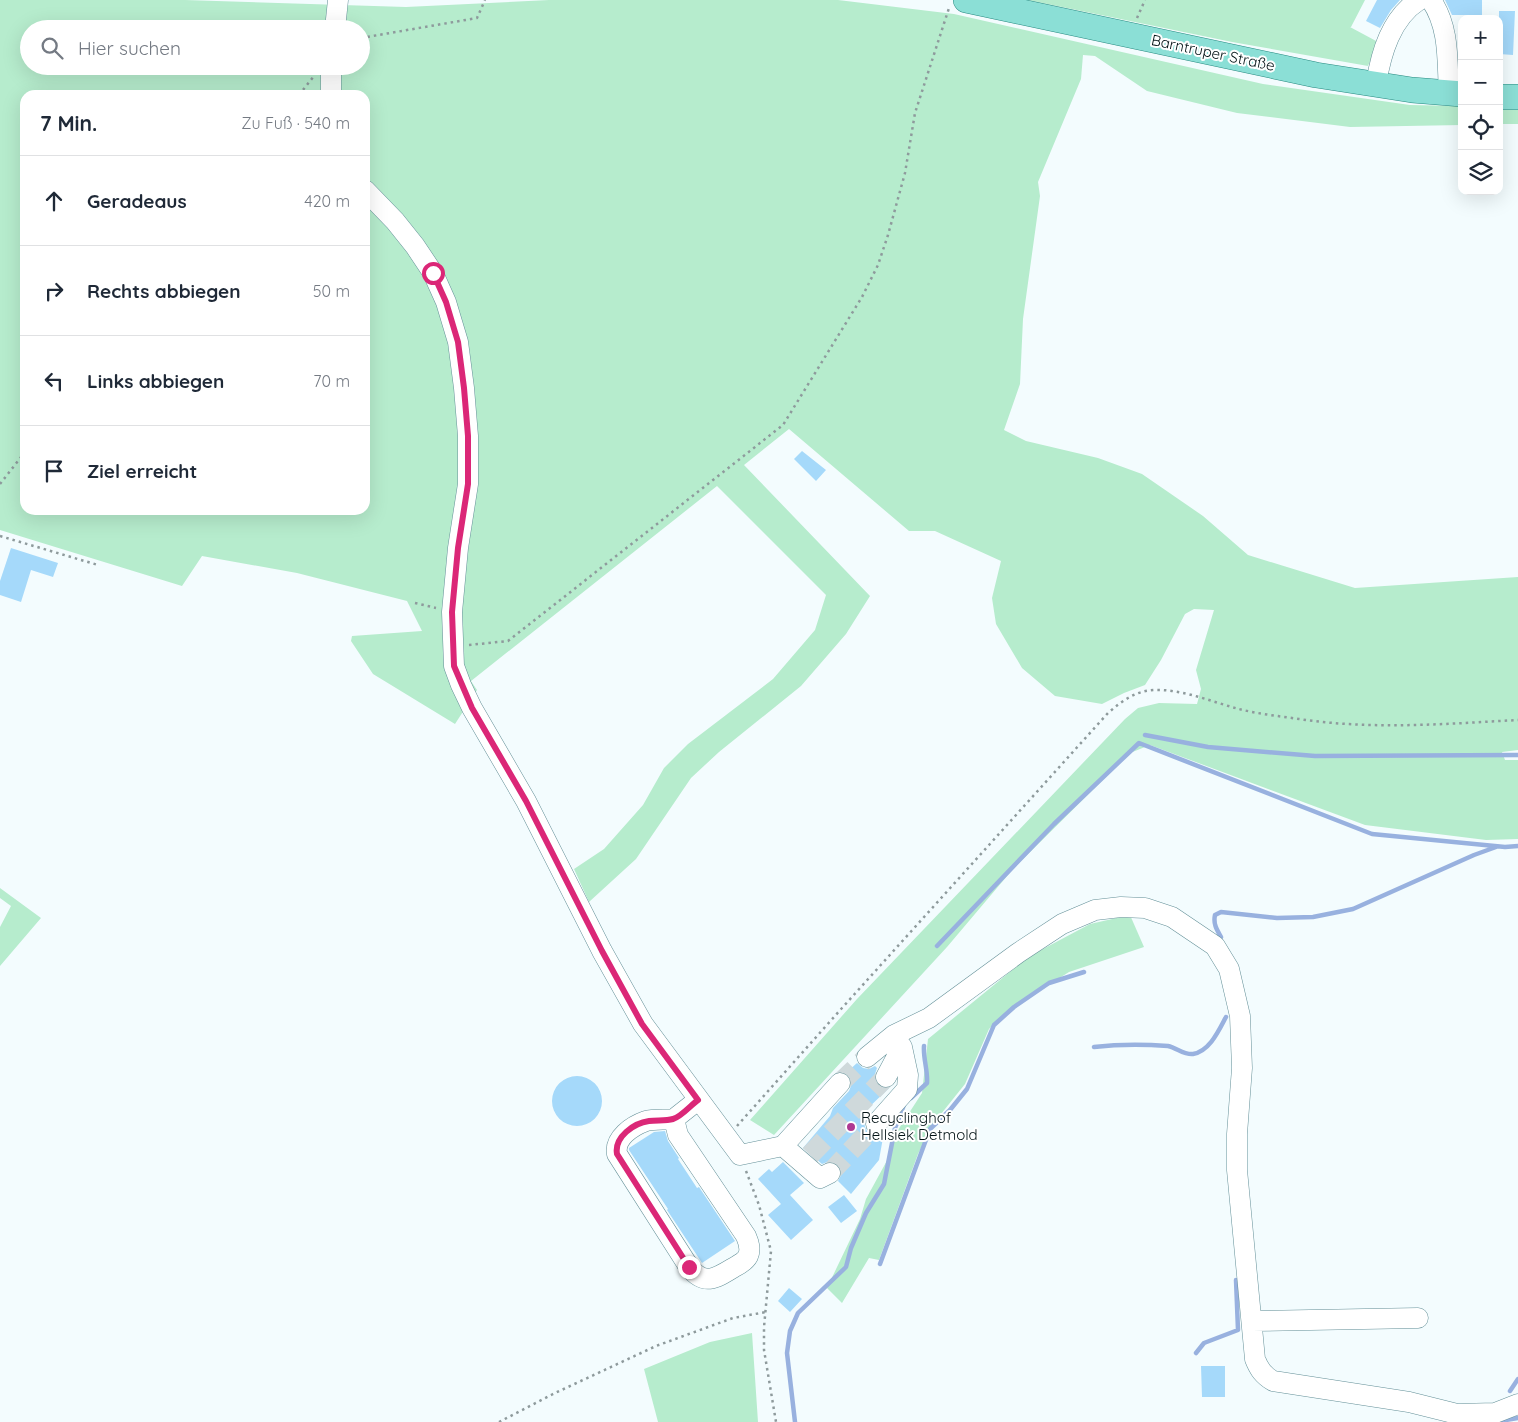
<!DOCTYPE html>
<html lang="de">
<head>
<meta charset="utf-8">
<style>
  :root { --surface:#fff; --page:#f2f2f3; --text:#1f2937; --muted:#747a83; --line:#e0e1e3 }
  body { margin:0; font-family:Quicksand,sans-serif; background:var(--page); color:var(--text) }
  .controls { position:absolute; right:15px; top:15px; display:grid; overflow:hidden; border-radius:10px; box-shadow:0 5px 20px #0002 }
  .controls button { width:45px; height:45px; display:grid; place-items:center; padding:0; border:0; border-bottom:1px solid var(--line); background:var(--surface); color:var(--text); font:25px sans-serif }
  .stop { position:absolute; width:15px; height:15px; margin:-11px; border:4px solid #db2777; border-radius:50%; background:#fff }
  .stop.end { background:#db2777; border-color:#fff; box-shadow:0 1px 5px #0008 }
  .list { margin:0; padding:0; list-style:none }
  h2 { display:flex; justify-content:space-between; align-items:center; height:65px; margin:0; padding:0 20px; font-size:21px }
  h2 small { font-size:16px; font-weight:400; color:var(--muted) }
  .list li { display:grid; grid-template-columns:32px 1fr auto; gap:15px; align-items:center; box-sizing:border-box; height:90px; padding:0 20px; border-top:1px solid var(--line) }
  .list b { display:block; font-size:19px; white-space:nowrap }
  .list em { font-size:16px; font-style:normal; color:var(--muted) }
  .icon { flex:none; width:28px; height:28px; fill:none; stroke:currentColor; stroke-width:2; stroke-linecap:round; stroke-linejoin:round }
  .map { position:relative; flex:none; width:1518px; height:1422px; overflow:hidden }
  .search { position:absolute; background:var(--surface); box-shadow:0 5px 20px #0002; left:20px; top:20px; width:350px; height:55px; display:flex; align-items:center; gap:12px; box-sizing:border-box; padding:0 18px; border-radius:28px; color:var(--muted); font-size:19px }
  .panel { position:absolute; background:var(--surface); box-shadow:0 5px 20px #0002; left:20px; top:90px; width:350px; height:425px; border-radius:15px }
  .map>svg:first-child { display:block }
</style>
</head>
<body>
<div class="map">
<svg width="1518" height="1422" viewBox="0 0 1518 1422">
  <rect width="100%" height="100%" fill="#f3fcfe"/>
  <path fill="#b6eccd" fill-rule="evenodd" d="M0,0H185L406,7L549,0H838L954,14L1263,84L1410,105L1462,106V125L1350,127L1237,113L1147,91L1095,56L1083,55L1081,79L1038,182L1040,196L1023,319L1020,384L1004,430L1026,441L1098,458L1142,474L1203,516L1248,555L1355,588L1518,577V750L1502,752L1505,760H1518V839L1486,840L1365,825L1150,745L1130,753L1013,869L947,947L774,1135L750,1120L857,999L1125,719L1138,708L1159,703L1197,704L1201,689L1196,670L1214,610L1194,609L1185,614L1161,660L1145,685L1124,693L1102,704L1055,696L1022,668L996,624L992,598L1001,561L935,531H909L789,429L744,465L870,596L846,634L801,686L719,752L691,778L636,859L589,902L574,869L604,849L643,805L664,768L688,744L773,679L815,630L826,595L717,486L471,681L477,690L455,724L373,674L351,641L352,636L422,631L407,601L297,573L202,556L182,586L0,530ZM29,29H361V66H29ZM25,95H365V510H25Z
    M1028,0H1365L1351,27H1350L1378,42L1368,66L1232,42Z
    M1499,107L1518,108V124H1499Z
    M0,888L41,918L0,966V927L11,906L0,898Z
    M1130,915L1144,947L1069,972L1006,1012L989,1029L965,1084L933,1124L918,1154L879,1260L869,1258L842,1303L827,1288L860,1219L866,1199L890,1155L898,1130L922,1093L928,1039L1028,957L1090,924Z
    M752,1333L758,1422H658L644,1369L710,1342Z"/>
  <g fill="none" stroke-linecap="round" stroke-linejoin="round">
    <path stroke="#98b1df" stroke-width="4.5" d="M1145,735L1208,747L1315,756L1518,755
      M1221,937C1217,930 1213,924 1215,915L1221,912L1277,918L1313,917L1353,909L1474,855L1496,847
      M937,946L1054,824L1139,743L1372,834L1505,847L1518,846
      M1094,1047C1119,1044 1143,1044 1168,1046C1177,1048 1184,1055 1193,1054C1210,1051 1219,1030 1226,1017
      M911,1098L927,1083C928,1070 923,1059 924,1046
      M880,1264L930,1129L950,1110L967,1089L994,1025L1014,1007L1049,983L1084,972
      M1196,1353L1204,1343L1238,1330L1236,1280
      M1510,1391L1518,1379
      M1500,1421L1518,1418
      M795,1422L787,1353L790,1331L798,1313L846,1267L851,1248L866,1213L884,1184L895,1128L904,1105"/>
  </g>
  <path fill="#a5d9fa" d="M1377,0H1400L1391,10L1380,28L1366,21Z
    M1445,0H1482V15H1452Z
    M1499,11H1515L1513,55L1499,54Z
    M802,451L826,470L816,481L794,459Z
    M11,548L58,563L53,577L31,570L21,602L0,595V581Z
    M857,1063L863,1068L869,1069L875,1066L877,1068L874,1077L876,1084L881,1088H889L863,1113L867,1116L864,1122L865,1127L868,1133L874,1136L879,1135L884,1132L879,1160L851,1194L838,1181L842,1173L840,1167L837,1163L830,1161L822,1164L803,1148L830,1116L833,1108L849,1091L851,1086V1080L846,1073Z
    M552 1101a25 25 0 1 1 50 0a25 25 0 1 1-50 0Z
    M665,1131L668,1141L679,1158L678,1159L697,1188L699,1187L735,1241L702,1263L667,1210L668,1209L629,1150V1148L654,1132Z
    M783,1162L804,1183L790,1195L813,1220L791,1240L768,1215L781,1204L758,1179L769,1169L772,1172Z
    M844,1195L857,1211L841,1223L828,1207Z
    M789,1288L802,1299L790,1312L778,1301Z
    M1201,1366H1225V1397H1202Z"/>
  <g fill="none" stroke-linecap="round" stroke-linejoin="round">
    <path stroke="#cfd9db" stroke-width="20" stroke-dasharray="20 10" stroke-linecap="butt" d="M840,1083L867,1057
      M810,1155L886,1077
      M830,1173L876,1124"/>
    <defs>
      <path id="minor" d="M1431,0C1450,28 1447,61 1449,93
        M335,29L338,0
        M331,66V95
        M1376,84C1381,53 1391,18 1419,0
        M365,190L395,221L415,246L433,273L446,302L458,342L464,388L468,436V484L458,548L452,612L454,666L461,685L472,708L526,801L602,951L643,1024L740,1155L783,1146L840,1083
        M867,1057L894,1035L929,1018L1018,953L1062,924L1095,910L1121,907L1145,908L1172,917L1215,946L1229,969L1240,1016L1242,1068L1237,1134V1170L1255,1359C1259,1369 1263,1375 1273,1381L1409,1402L1457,1414L1495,1413L1518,1404
        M886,1077L902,1047L900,1044
        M674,1119C665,1120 654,1119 646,1121C632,1126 614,1138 617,1154L689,1267C704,1286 715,1279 733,1268C738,1265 745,1262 748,1256C751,1249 749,1243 746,1236L678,1135L674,1119L698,1100
        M876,1124L907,1089L908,1075L902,1047
        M783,1146L820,1178L830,1173
        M1252,1321L1418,1318"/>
      <path id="major" d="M966,0L1316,75L1412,90L1462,94
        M1499,97H1518"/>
    </defs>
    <use href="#minor" stroke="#649098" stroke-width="21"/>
    <use href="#major" stroke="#288a81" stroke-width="26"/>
    <path stroke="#8e9a9c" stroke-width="2.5" stroke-dasharray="2.5 4" stroke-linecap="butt" d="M1137,18L1145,0
      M361,38L477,18L485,0
      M299,95L314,76
      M0,484L25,452
      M0,536L98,565
      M415,603L436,608
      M469,645L508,641L783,425L862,297L878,265L888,235L905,173L915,113L949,8
      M737,1126L842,1008L1108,713C1122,701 1135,691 1154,690C1183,689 1212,702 1239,709C1258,714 1279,716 1299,719C1372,730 1445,724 1518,720
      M746,1171L759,1205L771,1251L764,1327V1350L776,1422
      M499,1422L553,1394L656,1346L733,1318L766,1312"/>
    <use href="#minor" stroke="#fff" stroke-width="20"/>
    <use href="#major" stroke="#8bdfd6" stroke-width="25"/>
  </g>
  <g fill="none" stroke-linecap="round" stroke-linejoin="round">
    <path stroke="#db2777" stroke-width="6" d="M433,273L446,302L458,342L464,388L468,436V484L458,548L452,612L454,666L472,708L526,801L602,951L642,1024L698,1100C691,1105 681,1117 673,1119C666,1121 657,1120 649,1121C634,1123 614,1137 617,1154L689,1267"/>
  </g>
  <circle fill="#ae3992" stroke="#fff" stroke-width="2" cx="851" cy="1127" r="5"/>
  <g text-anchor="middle" stroke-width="4" stroke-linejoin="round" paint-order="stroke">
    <g font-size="15" fill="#021215" stroke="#fff">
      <text transform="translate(1213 53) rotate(12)" y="5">Barntruper Straße</text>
    </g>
    <g font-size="15" fill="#021215" stroke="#fff" text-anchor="start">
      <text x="861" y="1123">Recyclinghof<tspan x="861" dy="17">Hellsiek Detmold</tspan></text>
    </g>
  </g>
</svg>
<div class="controls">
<button>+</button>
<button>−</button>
<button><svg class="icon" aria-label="locate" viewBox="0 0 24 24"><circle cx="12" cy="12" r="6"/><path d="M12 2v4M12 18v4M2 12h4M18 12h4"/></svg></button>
<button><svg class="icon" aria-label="layers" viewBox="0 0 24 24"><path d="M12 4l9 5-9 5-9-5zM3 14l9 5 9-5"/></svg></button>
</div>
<div class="stop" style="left:433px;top:273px"></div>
<div class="stop end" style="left:689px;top:1267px"></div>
<div class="search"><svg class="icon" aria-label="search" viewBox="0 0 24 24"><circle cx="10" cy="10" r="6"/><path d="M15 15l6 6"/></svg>Hier suchen</div>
<section class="panel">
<h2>7 Min.<small>Zu Fuß · 540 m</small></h2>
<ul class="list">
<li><svg class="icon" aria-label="ahead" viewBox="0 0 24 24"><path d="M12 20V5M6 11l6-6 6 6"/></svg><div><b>Geradeaus</b></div><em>420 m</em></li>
<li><svg class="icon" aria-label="right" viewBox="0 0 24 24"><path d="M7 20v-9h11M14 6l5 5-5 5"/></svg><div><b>Rechts abbiegen</b></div><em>50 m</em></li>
<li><svg class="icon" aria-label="left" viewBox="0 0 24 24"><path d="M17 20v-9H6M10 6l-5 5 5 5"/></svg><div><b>Links abbiegen</b></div><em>70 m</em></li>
<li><svg class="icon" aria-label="arrive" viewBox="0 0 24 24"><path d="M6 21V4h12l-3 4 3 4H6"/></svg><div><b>Ziel erreicht</b></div></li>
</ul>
</section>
</div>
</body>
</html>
